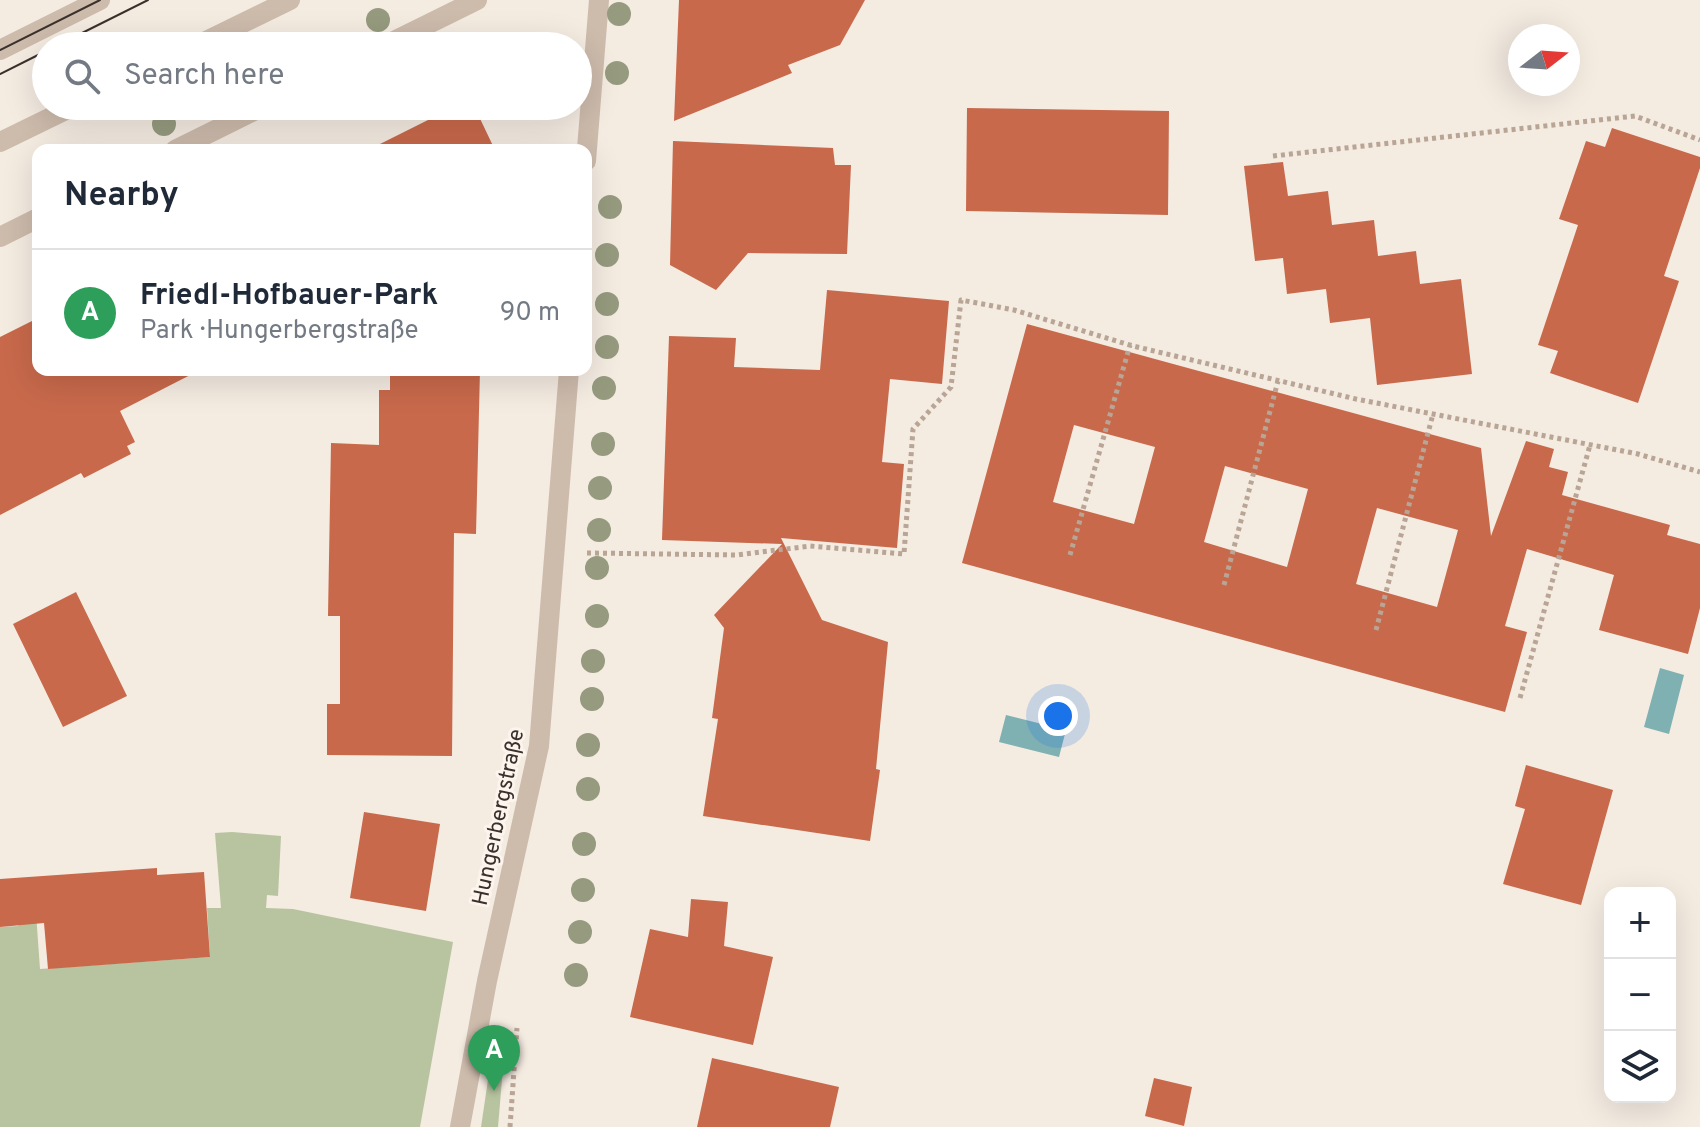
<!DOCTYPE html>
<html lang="en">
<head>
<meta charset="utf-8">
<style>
  :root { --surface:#fff; --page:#f6f6f7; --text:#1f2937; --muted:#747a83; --line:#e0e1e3; --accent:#db2777 }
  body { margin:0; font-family:Overpass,sans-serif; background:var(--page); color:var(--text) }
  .controls { position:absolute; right:24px; bottom:24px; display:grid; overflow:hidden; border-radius:16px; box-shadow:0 8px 32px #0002 }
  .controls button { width:72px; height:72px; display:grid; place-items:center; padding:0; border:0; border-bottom:2px solid var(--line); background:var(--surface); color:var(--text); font:40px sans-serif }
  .compass { position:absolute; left:1508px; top:24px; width:72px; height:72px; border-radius:50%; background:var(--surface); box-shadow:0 8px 32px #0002; rotate:73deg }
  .you { position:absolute; left:1058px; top:716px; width:28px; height:28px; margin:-20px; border:6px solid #fff; border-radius:50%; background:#1a73e8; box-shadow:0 0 0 12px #1a73e833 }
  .badge { display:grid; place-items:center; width:52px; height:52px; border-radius:50%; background:var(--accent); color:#fff; font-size:26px; font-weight:700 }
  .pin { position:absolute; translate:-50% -66px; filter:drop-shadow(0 2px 4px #0008) }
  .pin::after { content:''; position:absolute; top:42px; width:28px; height:24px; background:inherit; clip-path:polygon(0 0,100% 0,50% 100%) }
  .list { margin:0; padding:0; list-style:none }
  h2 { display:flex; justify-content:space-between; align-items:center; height:104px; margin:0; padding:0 32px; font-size:34px }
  h2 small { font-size:26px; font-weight:400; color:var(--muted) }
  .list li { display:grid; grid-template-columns:52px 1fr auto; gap:24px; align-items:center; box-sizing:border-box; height:128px; padding:0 32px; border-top:2px solid var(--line) }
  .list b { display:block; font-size:30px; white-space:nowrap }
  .list p { margin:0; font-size:26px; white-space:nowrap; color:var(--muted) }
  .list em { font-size:26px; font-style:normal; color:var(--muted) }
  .icon { flex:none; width:44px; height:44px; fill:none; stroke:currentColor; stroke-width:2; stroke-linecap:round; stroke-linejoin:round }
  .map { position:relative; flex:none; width:1700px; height:1127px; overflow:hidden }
  .search { position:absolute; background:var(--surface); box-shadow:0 8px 32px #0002; left:32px; top:32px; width:560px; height:88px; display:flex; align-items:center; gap:20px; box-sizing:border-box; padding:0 28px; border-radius:44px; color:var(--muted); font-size:30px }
  .panel { position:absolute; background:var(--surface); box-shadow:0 8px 32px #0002; left:32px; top:144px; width:560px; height:232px; border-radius:16px }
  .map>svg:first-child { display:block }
</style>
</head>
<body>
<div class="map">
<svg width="1700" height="1127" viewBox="0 0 1700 1127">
  <rect width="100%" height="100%" fill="#f4ebe1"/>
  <path fill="#b8c4a0" d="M232,832L281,836L278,896L267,895L266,908L293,909L453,942L420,1127H0V927L18,926L25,915L36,913L40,969L210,957L207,908H221L215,833Z
    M492,1053L504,1056L498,1127H481Z"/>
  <path fill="#7fb0b2" d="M1660,668L1684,675L1669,734L1644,727Z
    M1006,715L1066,730L1059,757L999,742Z"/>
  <path fill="#c8694b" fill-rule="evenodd" d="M679,0H865L840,45L788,65L792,73L674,121Z
    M456,106H474L495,150H368Z
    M967,108L1169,111L1168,215L966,211Z
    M1612,128L1700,157V168L1664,276L1679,281L1638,403L1550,373L1558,351L1538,345L1578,225L1559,219L1586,141L1605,147Z
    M673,141L833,148L835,165H851L847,254L748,253L716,290L670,265Z
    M1283,162L1288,196L1328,191L1332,225L1374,220L1378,256L1416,251L1420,284L1461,279L1472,374L1377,385L1370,318L1330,323L1326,289L1287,294L1283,258L1255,261L1244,166Z
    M827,290L949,301L942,384L890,379L882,462L904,464L897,548L781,538L822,620L888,642L876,769L880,770L870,841L703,816L718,719L712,718L724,628L714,615L782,544L662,540L669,336L736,338L734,367L820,370Z
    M38,318V370H200L120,411L135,442L127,446L131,454L84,478L81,473L0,515V337Z
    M1027,324L1481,448L1491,536L1526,441L1554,449L1549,467L1568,472L1562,495L1670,525L1667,535L1700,544V608L1688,654L1599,630L1614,575L1527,549L1505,626L1527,632L1505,712L962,563ZM1074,425L1155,447L1134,524L1053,502ZM1225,466L1308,489L1287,567L1204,542ZM1377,508L1458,530L1437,607L1356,584Z
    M390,370H480L476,534L454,533L452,756L327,755V704H340V616H328L331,443L379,445V390H390Z
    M76,592L127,696L63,727L13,624Z
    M1526,765L1613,790L1581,905L1503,884L1525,809L1515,806Z
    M364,812L440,824L426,911L350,898Z
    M157,868V875L204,872L210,957L48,969L44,923L0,927V879Z
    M691,899L728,902L724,946L773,957L753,1045L630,1017L650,929L688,937Z
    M712,1058L839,1087L830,1127H697Z
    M1154,1078L1192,1087L1184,1126L1145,1116Z"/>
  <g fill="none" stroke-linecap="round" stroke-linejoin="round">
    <path stroke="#b9a596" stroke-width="5" stroke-dasharray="4 4" stroke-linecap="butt" d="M1273,156L1635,116L1700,140
      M587,553L737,555L810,546L904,554L913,429L951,387L961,300L1014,310L1133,346L1356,399L1638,454L1700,472
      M1070,555L1130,345
      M1224,585L1278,381
      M1376,630L1433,414
      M1520,698L1590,445
      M510,1127L517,1028"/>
    <path stroke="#cdbbac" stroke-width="20" d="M0,50L100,0"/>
    <path stroke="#cdbbac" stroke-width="20" d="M384,46L477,0
      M175,150L264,106
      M586,161L599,0
      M0,237L38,218
      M460,1127L487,981L539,746L569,370"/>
    <path stroke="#cdbbac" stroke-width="20" d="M196,46L290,0
      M0,142L74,106"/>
    <path stroke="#3b302b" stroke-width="2" d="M56,46L148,0
      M0,50L100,0
      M0,74L46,51"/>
  </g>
  <g fill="#969b7f">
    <circle cx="619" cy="14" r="12"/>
    <circle cx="378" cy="20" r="12"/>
    <circle cx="617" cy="73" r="12"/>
    <circle cx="164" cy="124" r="12"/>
    <circle cx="610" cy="207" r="12"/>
    <circle cx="607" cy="255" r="12"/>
    <circle cx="607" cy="304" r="12"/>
    <circle cx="607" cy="347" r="12"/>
    <circle cx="604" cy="388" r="12"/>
    <circle cx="603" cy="444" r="12"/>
    <circle cx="600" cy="488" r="12"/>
    <circle cx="599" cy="530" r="12"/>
    <circle cx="597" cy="568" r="12"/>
    <circle cx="597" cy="616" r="12"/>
    <circle cx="593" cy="661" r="12"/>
    <circle cx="592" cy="699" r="12"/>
    <circle cx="588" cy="745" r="12"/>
    <circle cx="588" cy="789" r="12"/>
    <circle cx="584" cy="844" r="12"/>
    <circle cx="583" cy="890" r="12"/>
    <circle cx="580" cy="932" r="12"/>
    <circle cx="576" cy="975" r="12"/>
  </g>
  <g text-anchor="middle" stroke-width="6" stroke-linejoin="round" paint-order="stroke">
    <g font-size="22" fill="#3b302b" stroke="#fbf5ee">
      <text transform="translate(497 817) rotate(-78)" y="8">Hungerbergstraße</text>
    </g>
  </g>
</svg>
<div class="controls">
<button>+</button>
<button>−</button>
<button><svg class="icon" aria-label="layers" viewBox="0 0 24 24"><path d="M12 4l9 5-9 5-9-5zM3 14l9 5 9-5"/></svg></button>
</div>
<svg class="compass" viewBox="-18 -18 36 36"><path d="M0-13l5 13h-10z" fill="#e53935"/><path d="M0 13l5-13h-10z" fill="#747a83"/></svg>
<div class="you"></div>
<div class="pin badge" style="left:494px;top:1091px;background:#2e9e5b">A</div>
<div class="search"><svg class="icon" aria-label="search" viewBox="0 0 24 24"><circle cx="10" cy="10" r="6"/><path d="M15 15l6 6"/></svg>Search here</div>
<section class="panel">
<h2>Nearby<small></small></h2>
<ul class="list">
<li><span class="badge" style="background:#2e9e5b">A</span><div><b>Friedl-Hofbauer-Park</b><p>Park · Hungerbergstraße</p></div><em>90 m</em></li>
</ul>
</section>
</div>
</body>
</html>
